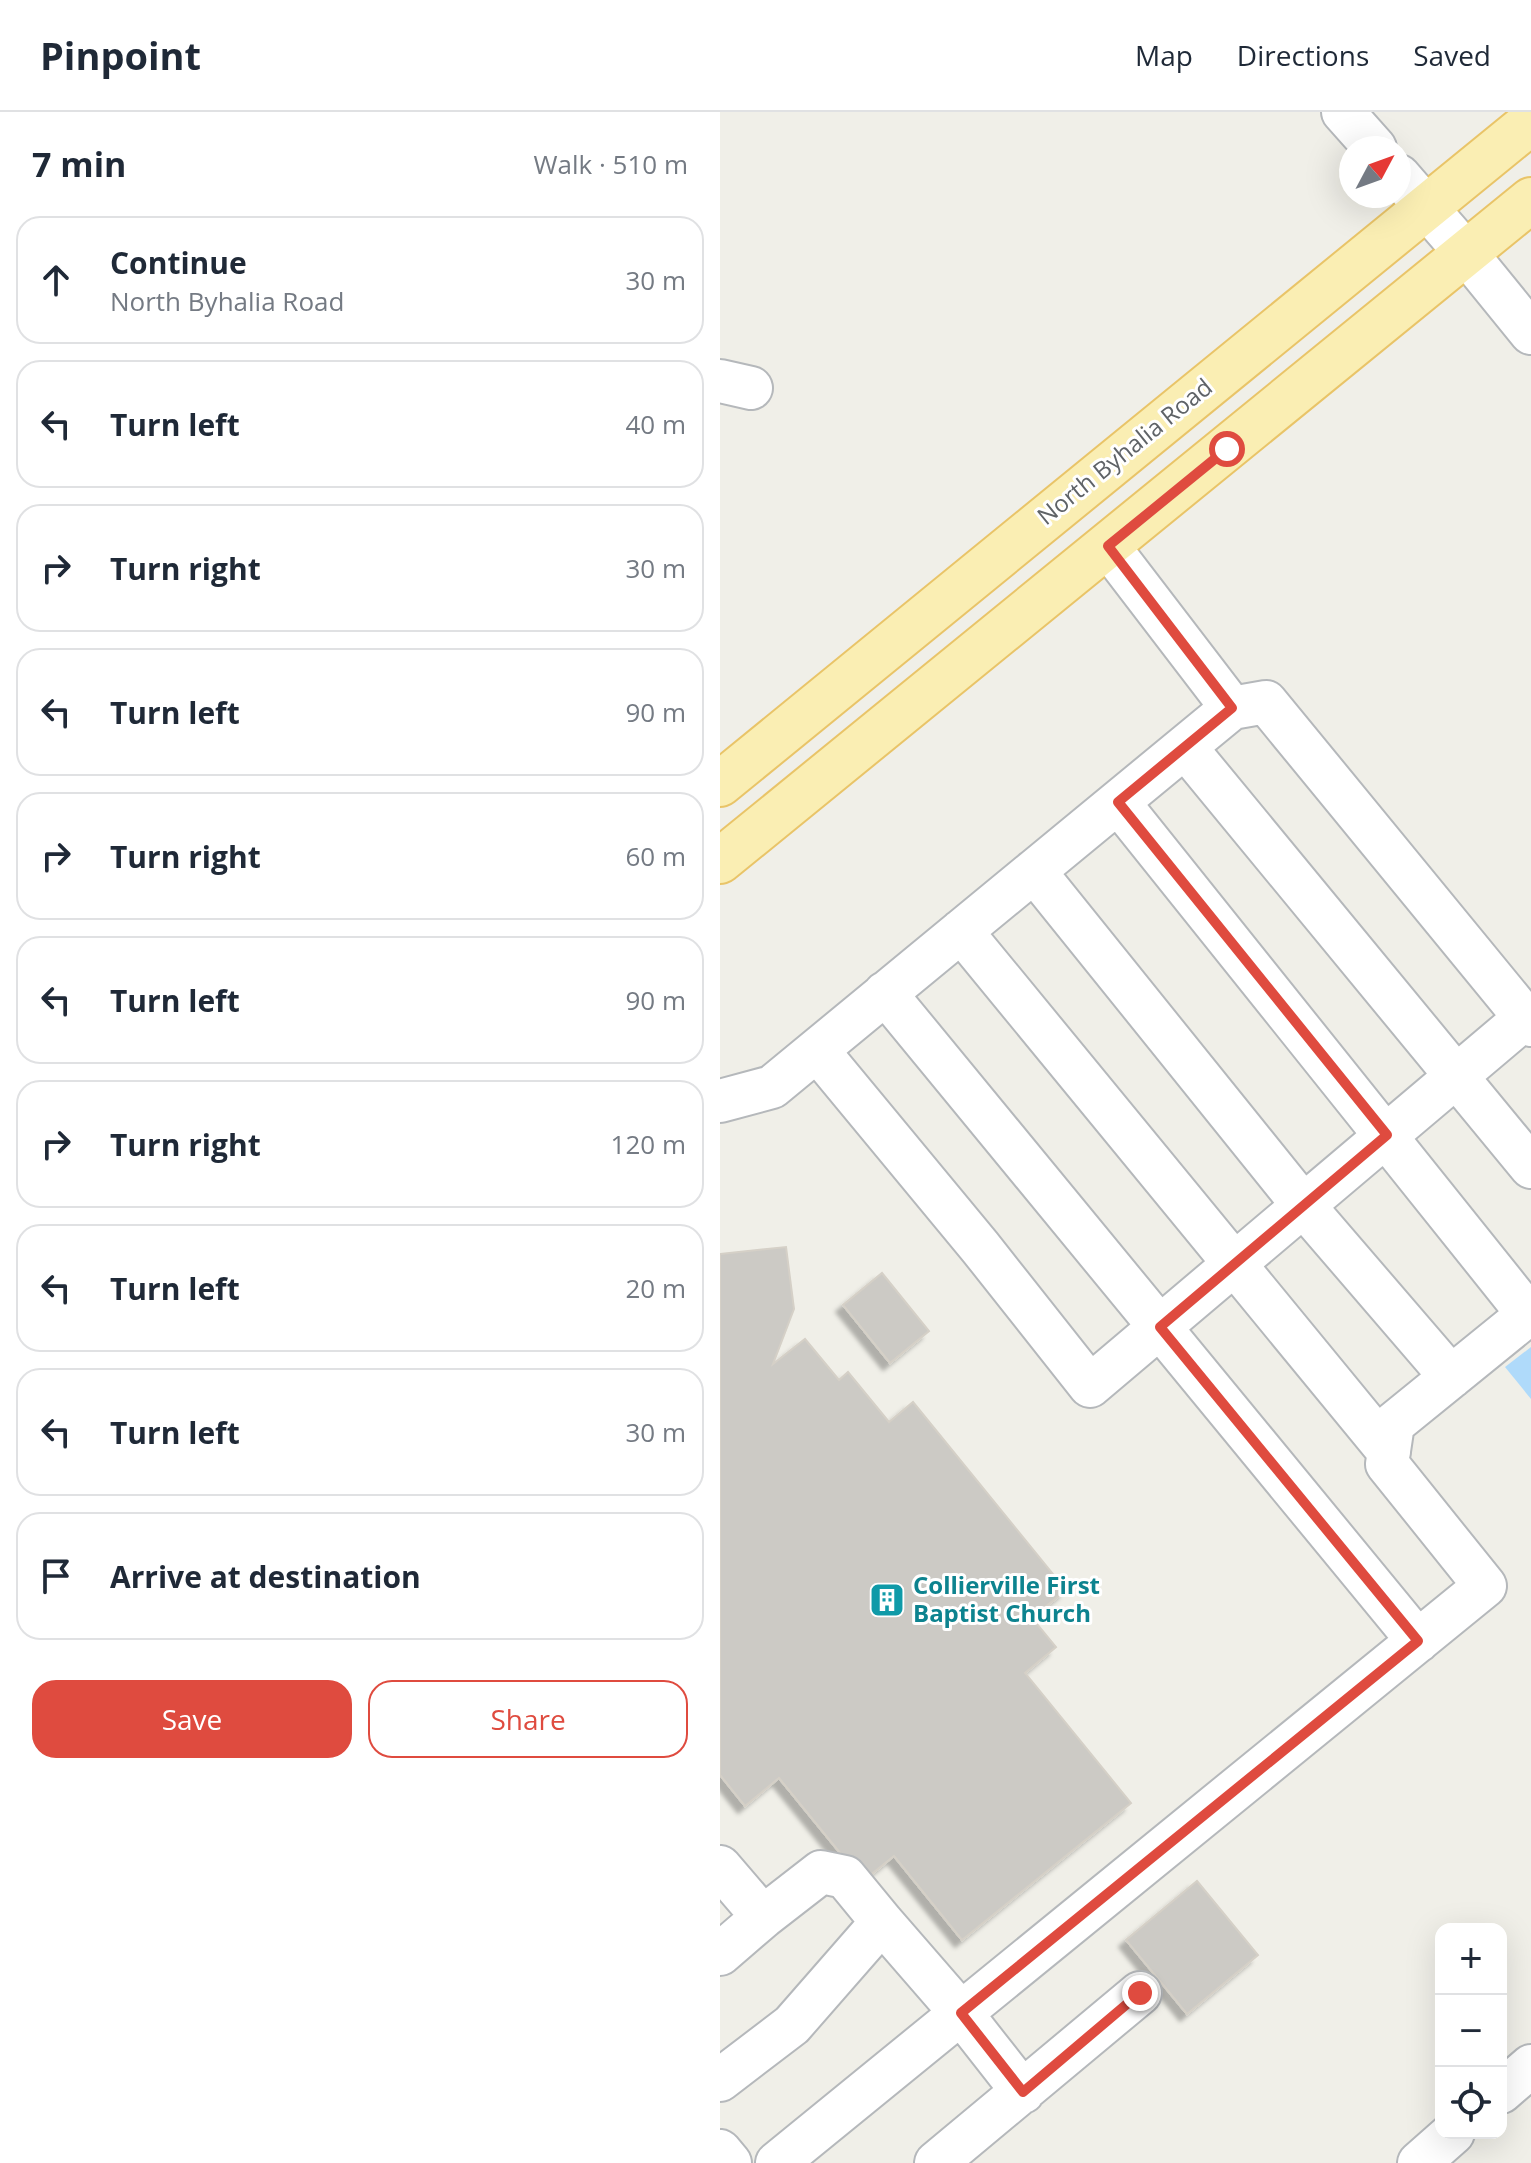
<!DOCTYPE html>
<html lang="en">
<head>
<meta charset="utf-8">
<style>
  :root { --surface:#fff; --page:#f2f2f3; --text:#1f2937; --muted:#747a83; --line:#e0e1e3; --accent:#df4b3f }
  body { margin:0; font-family:"Open Sans",sans-serif; background:var(--page); color:var(--text) }
  .controls { position:absolute; right:24px; bottom:24px; display:grid; overflow:hidden; border-radius:16px; box-shadow:0 8px 32px #0002 }
  .controls button { width:72px; height:72px; display:grid; place-items:center; padding:0; border:0; border-bottom:2px solid var(--line); background:var(--surface); color:var(--text); font:40px sans-serif }
  .compass { position:absolute; left:619px; top:24px; width:72px; height:72px; border-radius:50%; background:var(--surface); box-shadow:0 8px 32px #0002; rotate:49deg }
  .stop { position:absolute; width:24px; height:24px; margin:-18px; border:6px solid #df4b3f; border-radius:50%; background:#fff }
  .stop.end { background:#df4b3f; border-color:#fff; box-shadow:0 2px 8px #0008 }
  .list { margin:0; padding:0; list-style:none }
  h2 { display:flex; justify-content:space-between; align-items:center; height:104px; margin:0; padding:0 32px; font-size:34px }
  h2 small { font-size:26px; font-weight:400; color:var(--muted) }
  .list li { display:grid; grid-template-columns:52px 1fr auto; gap:24px; align-items:center; box-sizing:border-box; height:128px; margin:0 16px 16px; padding:0 16px; border:2px solid var(--line); border-radius:24px }
  .list b { display:block; font-size:30px; white-space:nowrap }
  .list p { margin:0; font-size:26px; white-space:nowrap; color:var(--muted) }
  .list em { font-size:26px; font-style:normal; color:var(--muted) }
  .actions { display:flex; gap:16px; padding:24px 32px }
  .actions a { flex:1; padding:18px 0; border:2px solid var(--accent); border-radius:24px; text-align:center; font-size:28px; color:var(--accent) }
  .actions .main { background:var(--accent); color:#fff }
  .icon { flex:none; width:44px; height:44px; fill:none; stroke:currentColor; stroke-width:2; stroke-linecap:round; stroke-linejoin:round }
  .map { position:relative; flex:none; width:811px; height:2051px; overflow:hidden }
  header { display:flex; align-items:center; gap:48px; box-sizing:border-box; height:112px; padding:0 40px; background:var(--surface); border-bottom:2px solid var(--line) }
  header strong { font-size:38px }
  nav { display:flex; gap:44px; margin-inline-start:auto; font-size:28px }
  main { display:flex }
  aside { flex:1; background:var(--surface) }
  .map>svg:first-child { display:block }
</style>
</head>
<body>
<header>
<strong>Pinpoint</strong>
<nav><a>Map</a><a>Directions</a><a>Saved</a></nav>
</header>
<main>
<aside>
<h2>7 min<small>Walk · 510 m</small></h2>
<ul class="list">
<li><svg class="icon" aria-label="ahead" viewBox="0 0 24 24"><path d="M12 20V5M6 11l6-6 6 6"/></svg><div><b>Continue</b><p>North Byhalia Road</p></div><em>30 m</em></li>
<li><svg class="icon" aria-label="left" viewBox="0 0 24 24"><path d="M17 20v-9H6M10 6l-5 5 5 5"/></svg><div><b>Turn left</b></div><em>40 m</em></li>
<li><svg class="icon" aria-label="right" viewBox="0 0 24 24"><path d="M7 20v-9h11M14 6l5 5-5 5"/></svg><div><b>Turn right</b></div><em>30 m</em></li>
<li><svg class="icon" aria-label="left" viewBox="0 0 24 24"><path d="M17 20v-9H6M10 6l-5 5 5 5"/></svg><div><b>Turn left</b></div><em>90 m</em></li>
<li><svg class="icon" aria-label="right" viewBox="0 0 24 24"><path d="M7 20v-9h11M14 6l5 5-5 5"/></svg><div><b>Turn right</b></div><em>60 m</em></li>
<li><svg class="icon" aria-label="left" viewBox="0 0 24 24"><path d="M17 20v-9H6M10 6l-5 5 5 5"/></svg><div><b>Turn left</b></div><em>90 m</em></li>
<li><svg class="icon" aria-label="right" viewBox="0 0 24 24"><path d="M7 20v-9h11M14 6l5 5-5 5"/></svg><div><b>Turn right</b></div><em>120 m</em></li>
<li><svg class="icon" aria-label="left" viewBox="0 0 24 24"><path d="M17 20v-9H6M10 6l-5 5 5 5"/></svg><div><b>Turn left</b></div><em>20 m</em></li>
<li><svg class="icon" aria-label="left" viewBox="0 0 24 24"><path d="M17 20v-9H6M10 6l-5 5 5 5"/></svg><div><b>Turn left</b></div><em>30 m</em></li>
<li><svg class="icon" aria-label="arrive" viewBox="0 0 24 24"><path d="M6 21V4h12l-3 4 3 4H6"/></svg><div><b>Arrive at destination</b></div></li>
</ul>
<div class="actions"><a class="main">Save</a><a>Share</a></div>
</aside>
<div class="map">
<svg width="811" height="2051" viewBox="0 0 811 2051">
  <defs>
    <filter id="shadow"><feDropShadow dx="-7" dy="7" stdDeviation="2" flood-color="#0004"/></filter>
  </defs>
  <rect width="100%" height="100%" fill="#f0efe8"/>
  <path fill="#afdafa" d="M811,1235V1287L785,1255Z"/>
  <path fill="#cccac5" stroke="#d5d0c7" stroke-width="2" filter="url(#shadow)" d="M66,1135L74,1197L53,1252L85,1227L119,1268L128,1260L169,1310L193,1290L346,1478L312,1506L336,1535L305,1561L411,1691L242,1828L174,1744L143,1769L59,1666L25,1694L0,1663V1142Z
    M162,1161L209,1219L170,1251L123,1193Z
    M477,1769L538,1843L467,1902L406,1828Z"/>
  <g fill="none" stroke-linecap="round" stroke-linejoin="round">
    <defs>
      <path id="minor" d="M623,0L655,36
        M679,64L746,141L811,221
        M0,269L31,276
        M512,596L546,590L811,913
        M465,635L811,1055
        M398,690L808,1202
        M314,759L583,1093L731,1265
        M241,819L669,1340
        M165,881L698,1529
        M97,938L260,1135L370,1274L805,906
        M0,989L52,975L512,596L388,434
        M0,1755L43,1805L101,1760L125,1765L162,1810L72,1913L0,1968
        M162,1810L241,1901L303,1980
        M0,1842L43,1805
        M781,1980L811,1954
        M0,2039L10,2051
        M57,2051L765,1474L667,1352L673,1312L811,1200
        M216,2051L420,1881
        M699,2051L733,2021"/>
      <path id="major" d="M0,672L811,10
        M0,749L811,88"/>
    </defs>
    <use href="#minor" stroke="#b5b8bb" stroke-width="46"/>
    <use href="#major" stroke="#e9c468" stroke-width="48"/>
    <use href="#minor" stroke="#fff" stroke-width="42"/>
    <use href="#major" stroke="#faeeb3" stroke-width="44"/>
  </g>
  <g fill="none" stroke-linecap="round" stroke-linejoin="round">
    <path stroke="#df4b3f" stroke-width="10" d="M420,1881L303,1980L241,1901L698,1529L440,1215L667,1023L398,690L512,596L388,434L507,337"/>
  </g>
  <defs>
    <symbol id="building-square" viewBox="-11 -11 22 22"><rect x="-9" y="-9" width="18" height="18" rx="4" fill="#0f9aa8" stroke="#fff"/><path d="M-4-6H4V6H1V3H-1V6H-4ZM-2.5-4.3h1.7v1.8h-1.7ZM.8-4.3h1.7v1.8H.8ZM-2.5-1h1.7V.8h-1.7ZM.8-1h1.7V.8H.8Z" fill="#fff"/></symbol>
  </defs>
  <g fill-rule="evenodd">
    <use href="#building-square" x="147" y="1468" width="40" height="40"/>
  </g>
  <g text-anchor="middle" stroke-width="6" stroke-linejoin="round" paint-order="stroke">
    <g font-size="24" fill="#5f6367" stroke="#fff">
      <text transform="translate(405 340) rotate(-39)" y="8">North Byhalia Road</text>
    </g>
    <g font-size="24" font-weight="bold" fill="#0d838f" stroke="#fff" text-anchor="start">
      <text x="193" y="1482">Collierville First<tspan x="193" dy="28">Baptist Church</tspan></text>
    </g>
  </g>
</svg>
<div class="controls">
<button>+</button>
<button>−</button>
<button><svg class="icon" aria-label="locate" viewBox="0 0 24 24"><circle cx="12" cy="12" r="6"/><path d="M12 2v4M12 18v4M2 12h4M18 12h4"/></svg></button>
</div>
<svg class="compass" viewBox="-18 -18 36 36"><path d="M0-13l5 13h-10z" fill="#e53935"/><path d="M0 13l5-13h-10z" fill="#747a83"/></svg>
<div class="stop" style="left:507px;top:337px"></div>
<div class="stop end" style="left:420px;top:1881px"></div>
</div>
</main>
</body>
</html>
